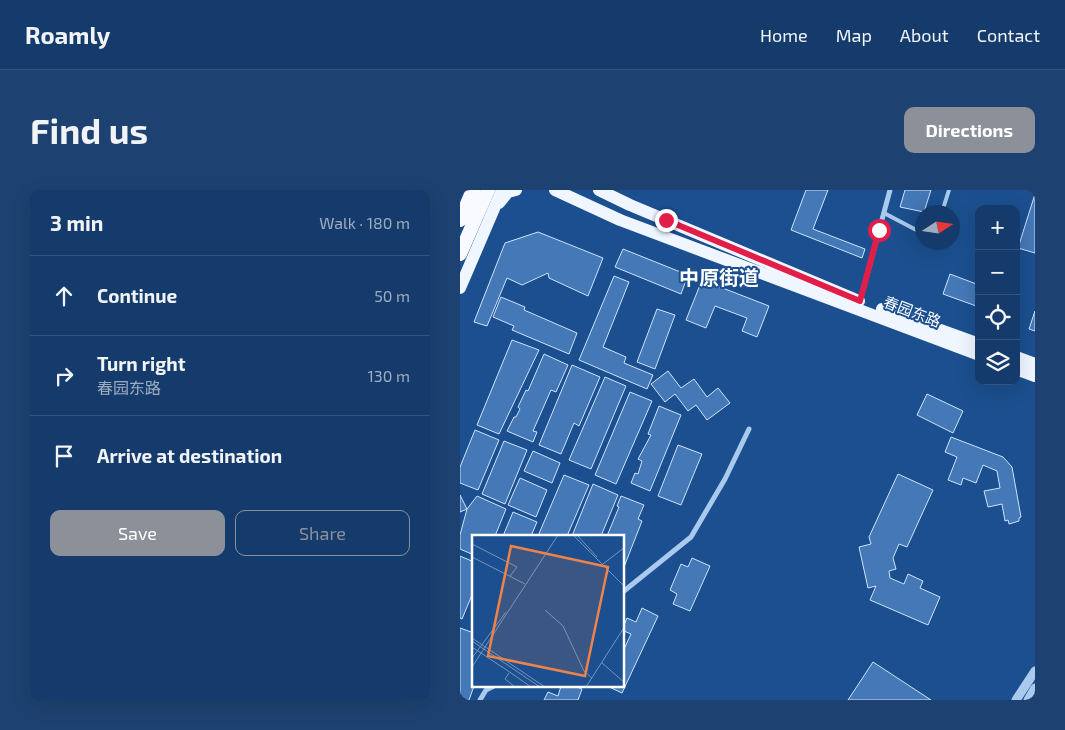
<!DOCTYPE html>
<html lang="en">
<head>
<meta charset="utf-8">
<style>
  :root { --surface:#143b6b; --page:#1d4271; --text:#f1f3f6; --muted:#9dadc1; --line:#33557e; --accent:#8c9099 }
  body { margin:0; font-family:"Exo 2","Noto Sans SC",sans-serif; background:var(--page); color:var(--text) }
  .controls { position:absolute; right:15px; top:15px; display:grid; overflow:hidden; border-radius:10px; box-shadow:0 5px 20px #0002 }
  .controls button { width:45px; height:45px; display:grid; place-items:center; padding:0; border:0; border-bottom:1px solid var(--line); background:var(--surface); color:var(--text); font:25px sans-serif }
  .compass { position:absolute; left:455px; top:15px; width:45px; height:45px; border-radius:50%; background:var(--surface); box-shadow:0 5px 20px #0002; rotate:78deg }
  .stop { position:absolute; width:15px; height:15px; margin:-11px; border:4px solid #e11d48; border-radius:50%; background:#fff }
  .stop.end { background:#e11d48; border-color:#fff; box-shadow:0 1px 5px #0008 }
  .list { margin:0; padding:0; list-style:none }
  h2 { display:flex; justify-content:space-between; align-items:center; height:65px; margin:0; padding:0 20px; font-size:21px }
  h2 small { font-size:16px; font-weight:400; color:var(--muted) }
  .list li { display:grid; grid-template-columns:32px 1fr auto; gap:15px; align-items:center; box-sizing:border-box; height:80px; padding:0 20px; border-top:1px solid var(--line) }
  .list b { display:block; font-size:19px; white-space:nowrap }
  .list p { margin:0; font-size:16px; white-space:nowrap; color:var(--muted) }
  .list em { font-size:16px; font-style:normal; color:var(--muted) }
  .actions { display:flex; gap:10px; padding:15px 20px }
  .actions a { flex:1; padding:11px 0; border:1px solid var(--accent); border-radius:10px; text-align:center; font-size:18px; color:var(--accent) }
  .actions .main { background:var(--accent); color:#fff }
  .icon { flex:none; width:28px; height:28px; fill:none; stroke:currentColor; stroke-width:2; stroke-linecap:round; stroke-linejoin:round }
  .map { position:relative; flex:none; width:575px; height:510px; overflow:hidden; border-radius:10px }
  header { display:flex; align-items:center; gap:30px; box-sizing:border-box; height:70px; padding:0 25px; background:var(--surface); border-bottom:1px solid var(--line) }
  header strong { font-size:24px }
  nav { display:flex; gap:28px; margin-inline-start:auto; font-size:18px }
  .intro { display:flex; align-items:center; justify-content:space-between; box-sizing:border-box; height:120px; padding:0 30px }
  h1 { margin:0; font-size:35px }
  .button { padding:12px 22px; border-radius:10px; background:var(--accent); color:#fff; font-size:18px; font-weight:700 }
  main { display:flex; gap:30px; padding:0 30px }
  aside { flex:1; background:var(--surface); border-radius:10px; box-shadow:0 5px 20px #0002 }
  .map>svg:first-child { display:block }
</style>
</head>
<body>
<header>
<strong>Roamly</strong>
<nav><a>Home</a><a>Map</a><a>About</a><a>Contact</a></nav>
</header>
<div class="intro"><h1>Find us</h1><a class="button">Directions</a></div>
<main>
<aside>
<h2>3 min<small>Walk · 180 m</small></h2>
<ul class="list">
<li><svg class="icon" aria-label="ahead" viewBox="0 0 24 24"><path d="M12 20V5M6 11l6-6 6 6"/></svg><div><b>Continue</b></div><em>50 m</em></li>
<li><svg class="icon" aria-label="right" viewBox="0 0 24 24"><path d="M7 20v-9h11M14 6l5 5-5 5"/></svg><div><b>Turn right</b><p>春园东路</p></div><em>130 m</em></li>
<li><svg class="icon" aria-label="arrive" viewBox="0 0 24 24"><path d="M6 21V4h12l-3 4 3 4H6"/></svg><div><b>Arrive at destination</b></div></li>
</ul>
<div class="actions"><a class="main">Save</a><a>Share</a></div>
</aside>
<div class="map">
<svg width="575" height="510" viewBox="0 0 575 510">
  <rect width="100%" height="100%" fill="#1b4f8f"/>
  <path fill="#4478b7" stroke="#cfe3fa" d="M346,0H368L353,39L405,59L402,68L331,40Z
    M445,0H471L464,22L440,17Z
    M575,4V63L558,58Z
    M78,42L143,68L128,106L89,88L88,83L62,95L47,88L27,136L14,132L45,53Z
    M163,59L228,85L221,104L155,77Z
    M490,84L519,95V117L483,104Z
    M154,86L169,92L143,157L166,167L164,173L193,185L187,199L119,170Z
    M242,90L309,116L297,147L282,141L287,128L255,116L246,138L226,130Z
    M41,107L65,117L64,120L117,143L109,164L52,140L54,136L33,127Z
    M197,119L215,125L195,179L177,172Z
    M575,121V141L569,139Z
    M52,150L79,160L39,244L17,235Z
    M84,164L108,175L96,202L91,200L73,241L77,242L73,252L47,241L54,227H56L60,219L58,217L66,200L68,201Z
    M112,175L140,187L119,236L114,233L101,264L79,255Z
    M208,181L221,198L234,189L247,207L258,198L270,213L247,230L236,215L228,221L215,204L205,212L191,194Z
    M145,187L166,196L131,279L109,270Z
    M170,202L192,211L156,294L135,285Z
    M467,204L503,221L493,243L457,225Z
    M199,216L221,225L190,301L171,293L175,283L178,284L182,271L178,269L191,245L188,244Z
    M15,240L39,250L18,300L0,293V277Z
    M491,247L543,267L552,277L561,327L559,328V331L549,334L548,330L545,331L542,314L528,317L524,301L540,298L537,281L523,275L516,293L503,288L501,295L488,290L497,267L485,262Z
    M44,251L67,260L45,314L22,304Z
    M218,255L242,264L221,315L198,306Z
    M73,261L100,273L92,293L64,281Z
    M438,284L473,300L447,357L439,354L433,368L436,379L429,381L430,388L444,394L448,384L463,391L460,398L480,407L468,435L410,410L416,396L408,398L399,357L411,354L409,347Z
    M104,285L129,295L107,346H78Z
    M60,288L87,300L76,327L48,315Z
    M133,294L158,305L141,346H112Z
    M0,305L7,319L0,322Z
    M17,306L46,319L35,346H14V365L0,359V345L7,319Z
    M161,306L184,315L178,329L182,331L164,377V346H147L159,317L157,316Z
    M53,322L77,332L71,346H43Z
    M0,366L14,372V400L2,429L0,428Z
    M232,368L250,376L230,421L213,414L217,404L210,400L221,374L228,377Z
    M182,418L198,426L162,503L147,496H164V459L171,444L164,441V435L167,428L176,432Z
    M0,438L14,443V496L9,510H0Z
    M413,472L471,510H388Z
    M101,496H114L122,499L118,510H84L88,502L98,506Z"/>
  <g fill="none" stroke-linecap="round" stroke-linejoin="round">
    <path stroke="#a9c9ee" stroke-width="4" d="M482,22L489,0
      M424,23L462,43"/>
    <path stroke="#a9c9ee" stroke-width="5" d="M400,111L430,0
      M164,401L231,347L265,289L289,239
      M20,510L26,500L34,496"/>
    <path stroke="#a9c9ee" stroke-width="9" d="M556,510L575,481
      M568,510L575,498"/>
    <path stroke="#f0f6ff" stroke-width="12" d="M95,0L160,30L519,165
      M139,0L170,15L399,111
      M39,13L48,2L56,0
      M0,98L42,0
      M422,119L519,154
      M556,167L575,174
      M556,179L575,186"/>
    <path stroke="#f8faff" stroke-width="14" d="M0,30L13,0
      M0,64L28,0"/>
  </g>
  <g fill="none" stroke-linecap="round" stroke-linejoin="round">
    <path stroke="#e11d48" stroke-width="6" d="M206,30L400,111L419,40"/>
  </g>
  <g text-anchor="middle" stroke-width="4" stroke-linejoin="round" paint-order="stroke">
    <g font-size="15" fill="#fff" stroke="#1b4f8f">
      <text transform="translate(452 122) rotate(21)" y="5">春园东路</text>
    </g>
    <g font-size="20" font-weight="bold" fill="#fff" stroke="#1b4f8f">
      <text x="259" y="95">中原街道</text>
    </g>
  </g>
  <g transform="translate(12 345)">
    <rect width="152" height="152" fill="#1b4f8f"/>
    <path fill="none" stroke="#7695bc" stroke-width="1" d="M101,0L153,52M105,0L125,22M0,9L45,32L38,41M0,22L53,49M131,29L153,12M73,75L91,91L112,136L120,143M0,103L73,152M0,106L68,152M0,112L30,132M0,123L34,77M130,128L153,148M29,131L59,152M0,132L86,0M37,138L33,144L43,152M114,152L153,91"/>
    <path fill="#ee8249" fill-opacity="0.15" stroke="#ee8249" stroke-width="2.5" d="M39,11L136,32L113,141L16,121Z"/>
    <rect width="152" height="152" fill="none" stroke="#fff" stroke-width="2.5"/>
  </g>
</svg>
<div class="controls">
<button>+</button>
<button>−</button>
<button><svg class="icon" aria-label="locate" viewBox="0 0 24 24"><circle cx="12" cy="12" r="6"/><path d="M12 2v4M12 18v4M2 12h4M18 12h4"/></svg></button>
<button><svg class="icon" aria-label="layers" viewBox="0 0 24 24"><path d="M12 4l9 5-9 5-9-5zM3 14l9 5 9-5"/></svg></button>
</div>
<svg class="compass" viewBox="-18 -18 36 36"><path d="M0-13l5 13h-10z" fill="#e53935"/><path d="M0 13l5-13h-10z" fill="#9dadc1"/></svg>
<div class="stop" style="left:419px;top:40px"></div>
<div class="stop end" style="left:206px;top:30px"></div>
</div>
</main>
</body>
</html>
